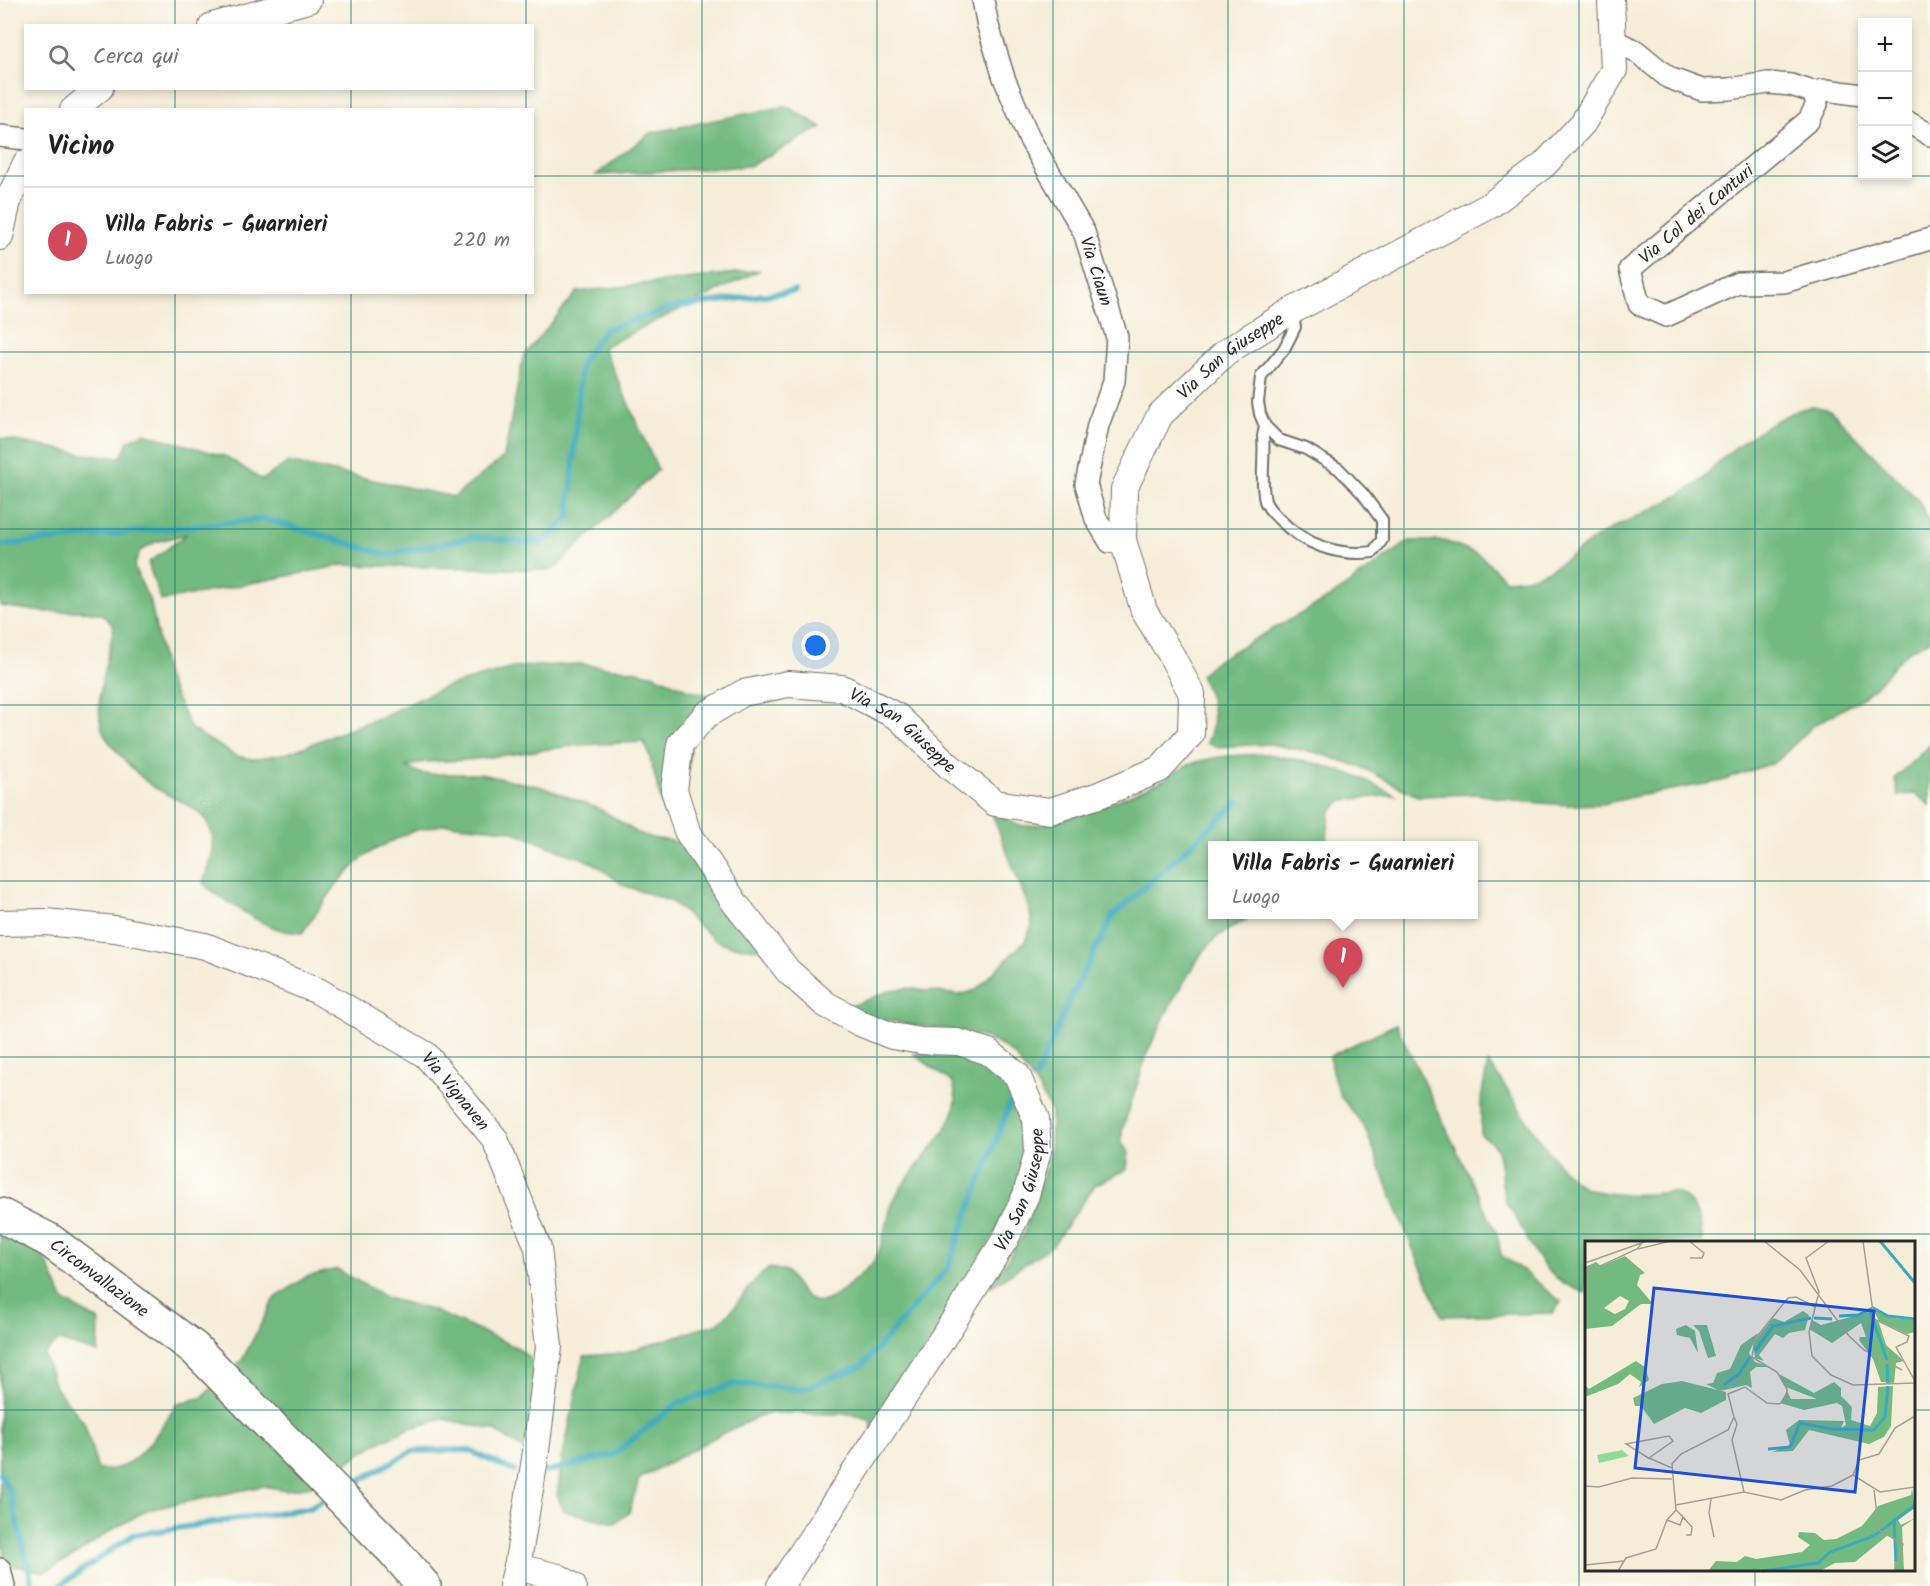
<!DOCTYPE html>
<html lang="it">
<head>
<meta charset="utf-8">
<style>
  :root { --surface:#fff; --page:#f2f2f2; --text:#222; --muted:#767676; --line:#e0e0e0; --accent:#d1495b }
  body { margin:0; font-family:Kalam,sans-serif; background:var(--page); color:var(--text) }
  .controls { position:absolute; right:18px; top:18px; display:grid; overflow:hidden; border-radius:0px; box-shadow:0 3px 9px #0003 }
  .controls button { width:54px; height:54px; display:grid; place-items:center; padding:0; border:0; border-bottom:2px solid var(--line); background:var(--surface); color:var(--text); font:30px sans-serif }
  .you { position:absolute; left:816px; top:646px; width:21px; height:21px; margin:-15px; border:4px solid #fff; border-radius:50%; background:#1a73e8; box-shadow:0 0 0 9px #1a73e833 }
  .badge { display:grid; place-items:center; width:39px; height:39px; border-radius:50%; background:var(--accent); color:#fff; font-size:20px; font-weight:700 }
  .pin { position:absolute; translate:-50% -50px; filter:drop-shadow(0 2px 3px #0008) }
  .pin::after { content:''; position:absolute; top:32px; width:21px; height:18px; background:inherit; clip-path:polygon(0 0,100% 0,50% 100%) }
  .popup { position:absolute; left:1208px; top:841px; width:270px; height:78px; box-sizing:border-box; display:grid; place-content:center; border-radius:0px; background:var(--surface); filter:drop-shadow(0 2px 4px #0005); font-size:20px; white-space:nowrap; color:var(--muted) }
  .popup b { font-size:22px; color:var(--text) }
  .popup::after { content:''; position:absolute; left:50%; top:100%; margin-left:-12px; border:12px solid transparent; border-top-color:var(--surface) }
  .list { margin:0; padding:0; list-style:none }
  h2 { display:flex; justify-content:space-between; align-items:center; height:78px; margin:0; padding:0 24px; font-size:26px }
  h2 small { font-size:20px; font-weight:400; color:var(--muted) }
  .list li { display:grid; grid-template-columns:39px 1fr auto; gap:18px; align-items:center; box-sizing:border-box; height:108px; padding:0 24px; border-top:2px solid var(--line) }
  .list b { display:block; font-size:22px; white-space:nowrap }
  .list p { margin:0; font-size:20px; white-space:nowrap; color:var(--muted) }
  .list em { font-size:20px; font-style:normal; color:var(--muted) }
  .icon { flex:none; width:33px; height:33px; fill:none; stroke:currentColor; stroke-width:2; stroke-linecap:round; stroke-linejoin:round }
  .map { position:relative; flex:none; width:1930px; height:1586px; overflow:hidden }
  .search { position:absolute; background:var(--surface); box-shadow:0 3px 9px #0003; left:24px; top:24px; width:510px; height:66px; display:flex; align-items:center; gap:15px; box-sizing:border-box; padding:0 21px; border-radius:0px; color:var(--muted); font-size:22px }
  .panel { position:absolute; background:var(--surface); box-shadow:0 3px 9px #0003; left:24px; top:108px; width:510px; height:186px; border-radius:0px }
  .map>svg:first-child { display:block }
</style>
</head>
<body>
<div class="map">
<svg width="1930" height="1586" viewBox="0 0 1930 1586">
  <rect width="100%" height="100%" fill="#fdfcf7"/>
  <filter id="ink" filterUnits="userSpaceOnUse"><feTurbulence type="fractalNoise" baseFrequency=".0167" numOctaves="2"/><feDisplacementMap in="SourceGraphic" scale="12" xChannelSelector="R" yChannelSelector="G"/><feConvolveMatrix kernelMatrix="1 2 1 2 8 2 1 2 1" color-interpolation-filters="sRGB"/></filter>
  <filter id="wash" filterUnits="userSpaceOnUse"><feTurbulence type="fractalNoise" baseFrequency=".008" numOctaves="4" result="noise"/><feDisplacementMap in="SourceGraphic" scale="24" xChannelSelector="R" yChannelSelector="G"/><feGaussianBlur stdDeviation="1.35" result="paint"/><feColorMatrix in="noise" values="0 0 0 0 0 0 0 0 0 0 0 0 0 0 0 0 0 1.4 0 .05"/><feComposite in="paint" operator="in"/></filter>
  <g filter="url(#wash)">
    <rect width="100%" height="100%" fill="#f5edd8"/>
    <path fill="#72ba80" stroke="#4e7256" stroke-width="1.5" d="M786,106L822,127L750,166L596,175L650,133Z
      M760,270L603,347L658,470L553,570L343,565L161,601L148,563L187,534L155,542L140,551L134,567L151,604L166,677L191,729L236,756L253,759L288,753L385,715L442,688L516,667L580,664L638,671L655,675L687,689L730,703L693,729L682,815L665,814C656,790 655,765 644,742L580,745L468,760L424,762L407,767L422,774H480L542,787L602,810L636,832L652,838L697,845L766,950L731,946L715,940L672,902L623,885L595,864L579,857L563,852L509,830L446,824L412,831L376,849L361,859L337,884L302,933C272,933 249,915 225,900C216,894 210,891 203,883C206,872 213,858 213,847C213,806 179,804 152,786C140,777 108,745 103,731C92,701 109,657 114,626L102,614L85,611L44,612L0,606V438L83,454L121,457L128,441L144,433L227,457L262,480L288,462L454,497L504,457L523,357L577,292Z
      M1813,406L1830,410L1919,501L1930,525V640L1912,649L1899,660L1873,689L1859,700L1814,725L1777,761L1722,781L1637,796L1603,804L1568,805L1527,802L1476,794L1417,796L1361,767L1317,753L1269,744L1216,747L1207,743C1218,718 1212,698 1200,675L1213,663L1228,654L1329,598L1409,541H1444L1461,547L1481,556L1506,580C1554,579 1573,550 1611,529C1641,513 1673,502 1700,481C1712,472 1720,458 1733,449C1756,432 1785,412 1813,406Z
      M1930,745V805L1915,794L1898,795L1895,778Z
      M1268,754L1314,763L1357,776L1395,795L1343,800L1330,812L1326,845L1212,846V914L1290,915L1250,917L1218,936L1201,954L1173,1000L1148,1051L1122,1131V1144L1129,1152L1127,1169L1095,1185L1053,1245L989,1288L1023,1235L1050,1154L1051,1111L1039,1089L1015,1056L1002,1046L987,1038L958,1031L906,1024L868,1017L837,1006L854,1005L891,990L908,988L959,995L976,990L1025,941L1032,925L1029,908L989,806C999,815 1011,824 1025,826C1056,828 1133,794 1163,780C1173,775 1181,767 1191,764C1217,755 1241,755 1268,754Z
      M1396,1024L1497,1234L1501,1255L1525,1272L1561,1302L1553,1313L1442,1316L1405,1230L1364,1126L1340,1096L1332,1071L1330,1056Z
      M943,1052L967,1059L994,1072L1014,1090L1030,1140L1017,1196L873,1437L870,1420L853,1414L772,1413L756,1418L719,1435L639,1479L629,1513L615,1523L564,1511L557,1495L563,1455L584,1356L624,1353L718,1323L731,1311L756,1279L769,1268L786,1271C809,1306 819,1313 852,1282C862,1273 874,1265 879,1251C885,1234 886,1215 895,1198C910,1167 951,1137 956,1101C956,1095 954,1088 953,1083L914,1054Z
      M1488,1063C1512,1092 1556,1176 1586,1188C1607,1196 1632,1195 1654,1194C1661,1193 1671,1191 1677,1193C1696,1200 1702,1224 1702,1242H1586V1293C1541,1278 1537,1255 1516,1218C1513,1212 1508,1207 1506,1202C1499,1185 1504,1164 1495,1147C1492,1142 1485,1138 1481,1135V1099Z
      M0,1201L47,1262L63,1300L99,1321L98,1353L59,1341L44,1354L55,1387L84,1422L98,1470C104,1469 111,1470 117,1468C142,1461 164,1423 178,1403L201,1398L242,1360L274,1299L306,1277L337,1269L387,1298L432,1310L518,1348L539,1367L531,1455L494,1430L444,1419L410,1428L375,1444L311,1486L286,1490L263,1486L147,1510L112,1530L74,1556L44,1572L6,1564L0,1532Z"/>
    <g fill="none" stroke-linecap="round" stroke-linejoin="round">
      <path stroke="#3caabb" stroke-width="6" d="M0,545L265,519L388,555L473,537L541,544L569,517L581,363L604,330L675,307L795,291
        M1036,1077L1070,999L1113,916L1238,802
        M544,1472L613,1455L678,1403L735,1384L803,1389L862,1366L947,1269L1012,1098
        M0,1474L9,1489L33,1586
        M346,1488L412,1451L468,1450L514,1471
        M59,1586L133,1535L309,1508L329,1497"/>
    </g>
  </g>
  <g filter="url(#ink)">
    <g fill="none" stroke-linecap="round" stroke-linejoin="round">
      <defs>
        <path id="service" d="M1265,426L1263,436C1265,457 1260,481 1265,501C1267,508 1275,515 1280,520C1304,544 1338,557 1373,552L1382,540V520L1363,494L1339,469L1306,449L1279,440L1265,426L1260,414L1258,402L1261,377L1284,349L1295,327L1293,311"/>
        <g id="minor">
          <path id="s1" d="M983,0L988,26L1004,78L1029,138L1084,232L1117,337L1114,381L1098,425L1086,484L1096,519L1110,542L1123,540"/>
          <path d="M1613,40L1636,51L1669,78L1702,90L1729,89L1768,83L1791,85L1813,92L1826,90L1862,95"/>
          <path d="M1813,92L1817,104L1809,120L1630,269L1639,304L1666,316L1738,283L1784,282L1930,239"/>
          <path d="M1908,122L1930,135"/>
          <path d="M0,136L26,139"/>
          <path d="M0,1569L4,1586"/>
        </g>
        <g id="tertiary">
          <path d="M212,26L308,0"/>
          <path d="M73,110L100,88"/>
          <path d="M0,237L8,201L26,163"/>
          <path id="s2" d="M0,923L46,922L115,929L205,946L318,991L426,1055L495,1139L538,1248L549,1347L535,1459L517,1567L512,1586"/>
          <path d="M517,1567L558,1577L573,1586"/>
          <path id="s3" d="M780,1586L942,1339L1006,1238L1026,1195L1038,1151L1036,1119L1017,1075L989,1052L958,1042L921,1041L892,1036L860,1023L825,1004L788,971L735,903L687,831L674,790L680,744L706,715L743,693L788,684L842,688L898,717L949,766L995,803L1050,811L1099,795L1160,769L1191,734L1192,694L1170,653L1144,611L1123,540L1124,489L1160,415L1226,352L1288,313L1489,206L1544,165L1583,123L1614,70L1611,0"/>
        </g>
        <g id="trunk">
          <path id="s4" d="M0,1215L49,1240L194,1348L393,1550L424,1586"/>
        </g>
      </defs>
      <use href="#service" stroke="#726f68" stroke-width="14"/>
      <use href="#minor" stroke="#726f68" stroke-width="24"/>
      <use href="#tertiary" stroke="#726f68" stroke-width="28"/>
      <use href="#trunk" stroke="#726f68" stroke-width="36"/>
      <use href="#service" stroke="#fff" stroke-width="10"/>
      <use href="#minor" stroke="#fff" stroke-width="21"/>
      <use href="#tertiary" stroke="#fff" stroke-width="26"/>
      <use href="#trunk" stroke="#fff" stroke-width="33"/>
    </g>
  </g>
  <path fill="none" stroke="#0f766e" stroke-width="1.5" stroke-opacity="0.55" d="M175,0V26M351,0V26M526,0V26M702,0V1586M877,0V1586M1053,0V1586M1228,0V1586M1404,0V1586M1579,0V1586M1755,0V1242M175,88V110M351,88V110M526,88V110M0,176H26M532,176H1930M175,292V1586M351,292V1586M526,292V1586M0,352H1930M0,529H1930M0,705H1930M0,881H1930M0,1057H1930M0,1234H1930M0,1410H1586M1914,1410H1930M1755,1570V1586"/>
  <g text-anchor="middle" stroke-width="4.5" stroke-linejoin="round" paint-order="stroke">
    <g font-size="18" fill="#2b2b2b" stroke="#fdfcf7">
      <text transform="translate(1696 214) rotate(-40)" y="6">Via Col dei Canturi</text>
      <text dy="6" stroke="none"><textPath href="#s1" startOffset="296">Via Ciaun</textPath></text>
      <text dy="6" stroke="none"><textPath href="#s3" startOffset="2140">Via San Giuseppe</textPath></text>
      <text dy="6" stroke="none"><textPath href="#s3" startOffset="1366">Via San Giuseppe</textPath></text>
      <text dy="6" stroke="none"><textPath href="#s2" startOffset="501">Via Vignaven</textPath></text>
      <text dy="6" stroke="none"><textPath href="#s3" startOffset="466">Via San Giuseppe</textPath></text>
      <text dy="6" stroke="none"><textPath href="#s4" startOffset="118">Circonvallazione</textPath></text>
    </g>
  </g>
  <g transform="translate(1585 1241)">
    <rect width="330" height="330" fill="#f5edd8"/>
    <path d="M37,209L44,215L14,222L12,214Z" fill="#8dda97"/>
    <path d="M40,15L60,32L55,34L52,44L68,63H56L27,85L0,88V26L11,21L16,25ZM35,55L44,60L40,68L30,73L19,67ZM288,67L306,77L330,79V91L322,93L294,80ZM218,70L224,74L220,89L204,92L198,97L190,93L174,114L179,120L170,117L168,102L188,77L199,81ZM284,71L294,82L301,104L319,120L311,122L309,142L296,141L288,118L274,99L275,96H281L276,82L247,102L224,88L227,79L236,84ZM101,84L110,90L113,112L105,97L92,94L91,88ZM108,84H122L131,115L123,117L114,90ZM173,92L164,112L170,121L185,126H171L165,131L167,147L161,144L135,150L121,143L128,142L132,132L145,128L156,104ZM51,120L60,126L64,139L60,142L54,146L56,141L45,133L33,143L0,156V144L4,148ZM194,133L229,152L249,141L256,147V155L267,166L266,179L285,185L292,172L293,146L308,145L306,185L299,196L284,203L224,189L208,210L187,211L205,204L201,189L214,179L259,180L256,187L261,184L257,165L252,162L219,169L195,162L202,150L206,158H232L201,146ZM97,140L141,151V159L116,172L100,167L69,183L56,165H50L48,157L77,143ZM327,248L330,267L313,279L316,284L330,277L317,286L319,330H309L310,299L303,294L270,321L250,322L235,330H123L131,320L152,321L160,315L171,318L217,311L225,304L213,296L214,291L230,292L239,299L251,298L277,285L293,265L326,254Z" fill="#72ba80" fill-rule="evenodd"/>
    <path fill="none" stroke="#3caabb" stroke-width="3" d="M295,0L330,42M285,70L302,119M254,75L273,74L288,67L303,75L330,78M229,77L247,78M170,110L188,85L226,77M302,123L303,143M139,144L154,133L165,116M183,208L205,206L215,182L246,188L289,189L300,176L303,145M309,277L311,320M177,330L233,322L245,311L289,295L330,264"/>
    <path fill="none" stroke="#a49f93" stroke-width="1.5" d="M104,0L119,12L117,17H105M179,0L215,29L264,95L279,109L317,129M244,0L221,17L234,51L224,91L227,115L246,134L268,144L330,142M278,0L289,78L324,95L322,101L311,106L330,140M53,8L86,0M0,22L62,0M0,32L52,8L57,2M149,176L152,183L147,199L159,251M65,218L41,203L84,195L88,200L64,217L87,227M268,234L295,251L330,246M0,245L14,246L47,237L87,238M289,249L294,289L318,303L310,330M126,258L124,272L129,296M91,264L159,251L196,259L220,249L247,245L268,234L274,219L294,213L310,187L330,175M98,276L107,286L106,294H101M82,279L95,284L98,276L91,269L87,223L96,213L143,189L149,176L143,153L160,146L182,162L194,163L201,158L202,148L192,131L167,116L170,98L203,57L211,56L230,66M0,324L39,320M33,330L41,317L71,308L82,279L91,269"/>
    <path fill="#1d4ed8" fill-opacity="0.15" stroke="#1d4ed8" stroke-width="3" d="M69,47L289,70L270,251L50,227Z"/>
    <rect width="330" height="330" fill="none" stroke="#2b2b2b" stroke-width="3"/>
  </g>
</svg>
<div class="controls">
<button>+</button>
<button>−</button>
<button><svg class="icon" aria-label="layers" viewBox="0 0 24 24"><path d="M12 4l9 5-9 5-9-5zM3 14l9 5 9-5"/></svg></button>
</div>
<div class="you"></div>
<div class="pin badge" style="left:1343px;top:988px">1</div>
<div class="popup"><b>Villa Fabris - Guarnieri</b>Luogo</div>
<div class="search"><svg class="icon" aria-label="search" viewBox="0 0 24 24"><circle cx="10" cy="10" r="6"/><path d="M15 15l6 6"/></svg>Cerca qui</div>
<section class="panel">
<h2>Vicino<small></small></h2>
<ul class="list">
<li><span class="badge">1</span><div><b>Villa Fabris - Guarnieri</b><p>Luogo</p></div><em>220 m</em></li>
</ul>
</section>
</div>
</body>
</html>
